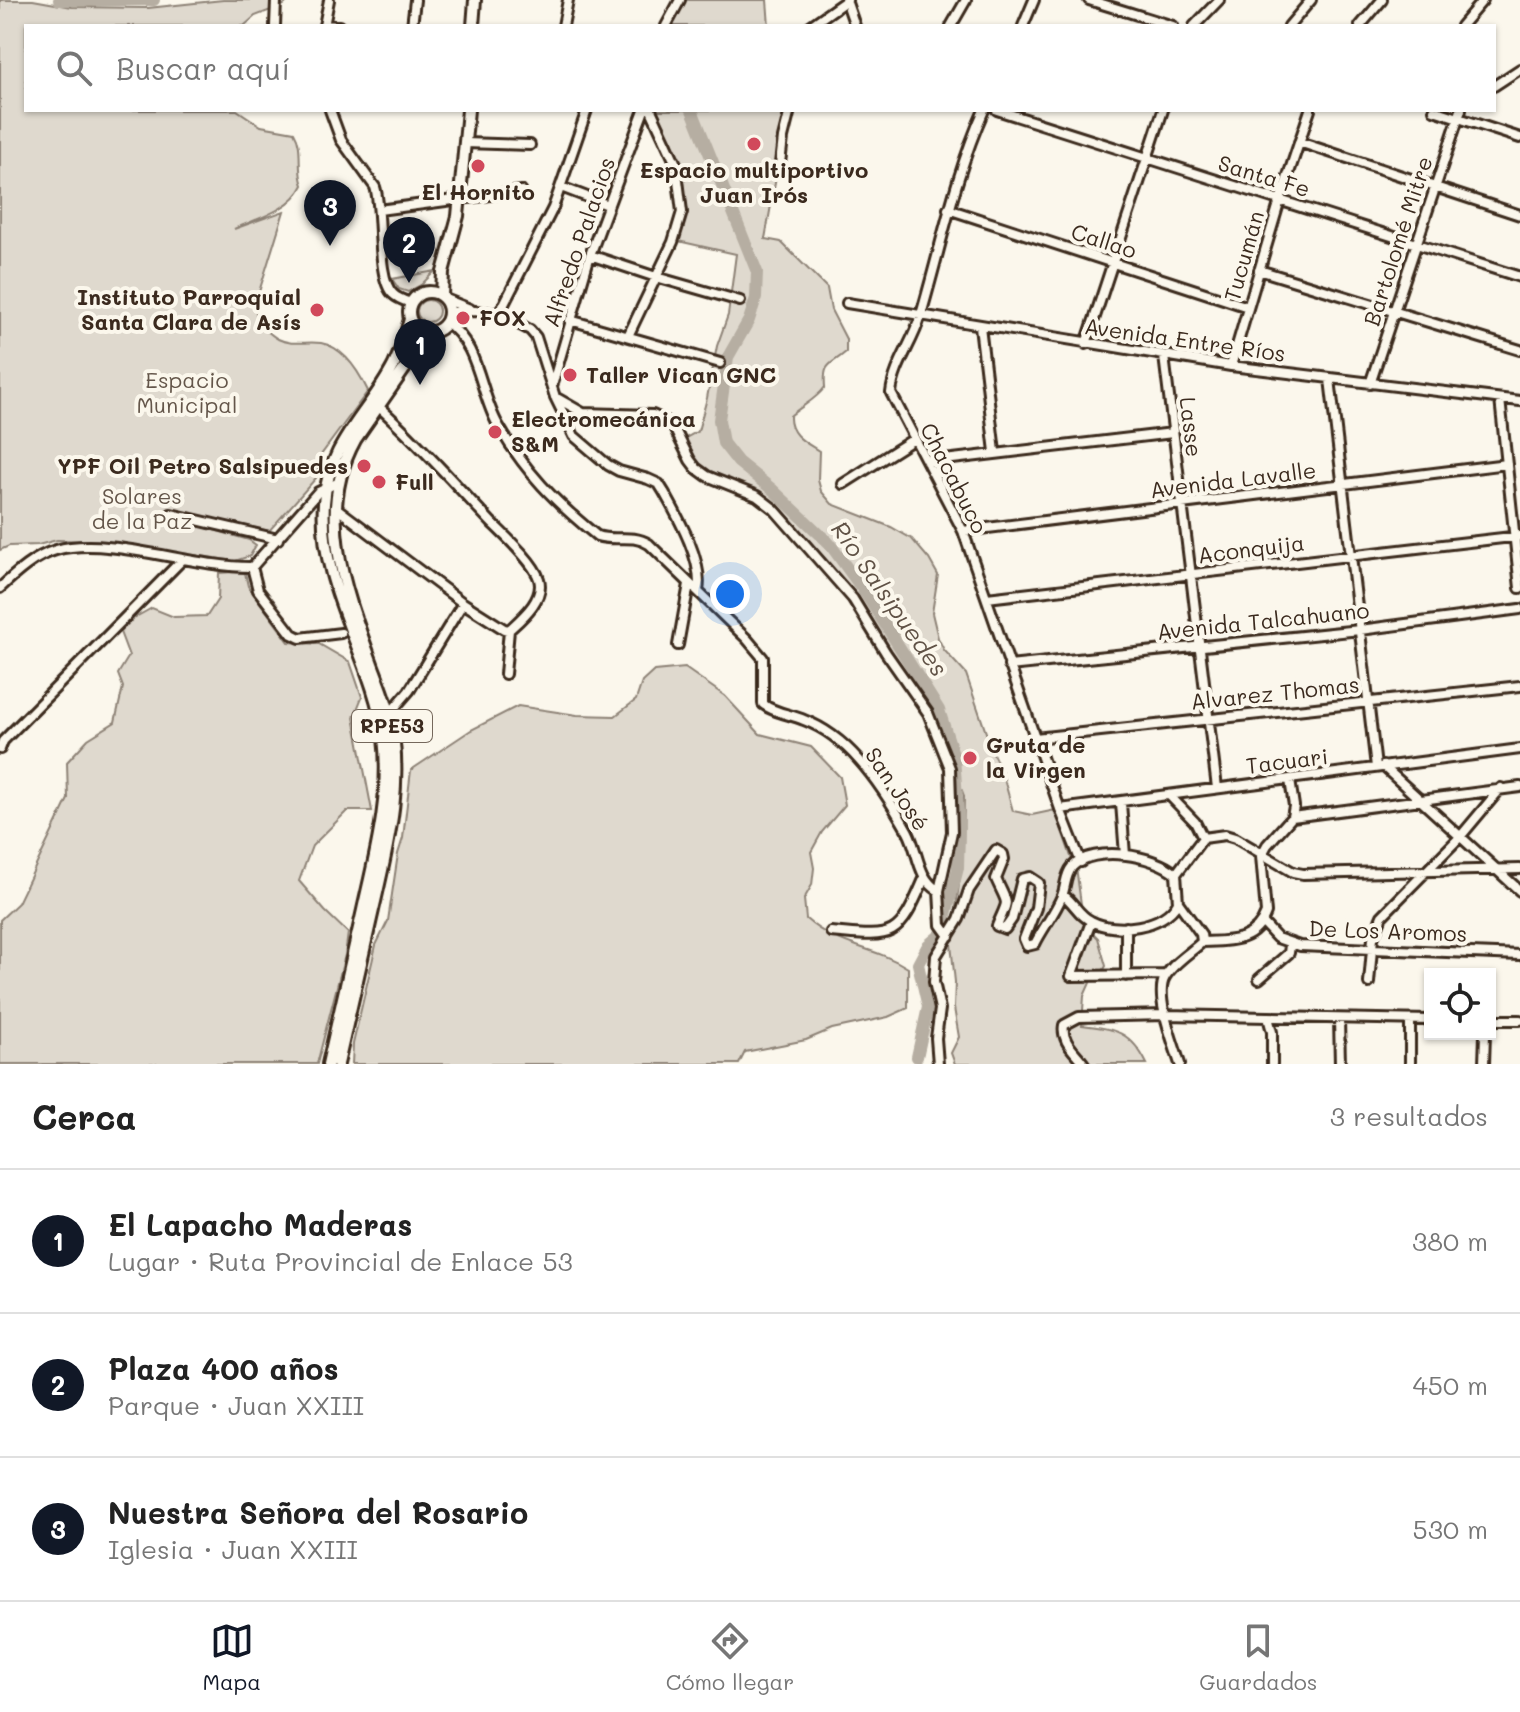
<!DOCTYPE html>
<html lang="es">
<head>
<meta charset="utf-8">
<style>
  :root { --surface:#fff; --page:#f6f6f6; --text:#222; --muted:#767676; --line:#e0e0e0; --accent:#111827 }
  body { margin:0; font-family:Mali,sans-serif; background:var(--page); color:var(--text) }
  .controls { position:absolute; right:24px; bottom:24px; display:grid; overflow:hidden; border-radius:0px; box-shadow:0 2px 6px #0004 }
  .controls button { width:72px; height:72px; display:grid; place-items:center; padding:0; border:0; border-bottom:2px solid var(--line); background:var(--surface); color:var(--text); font:40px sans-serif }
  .you { position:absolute; left:730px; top:594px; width:28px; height:28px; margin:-20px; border:6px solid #fff; border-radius:50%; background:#1a73e8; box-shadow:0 0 0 12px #1a73e833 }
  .badge { display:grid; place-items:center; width:52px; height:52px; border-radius:50%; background:var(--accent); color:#fff; font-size:26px; font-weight:700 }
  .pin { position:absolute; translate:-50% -66px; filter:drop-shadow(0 2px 4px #0008) }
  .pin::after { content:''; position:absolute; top:42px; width:28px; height:24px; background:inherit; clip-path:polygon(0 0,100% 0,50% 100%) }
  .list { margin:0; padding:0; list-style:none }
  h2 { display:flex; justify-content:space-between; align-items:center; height:104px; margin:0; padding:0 32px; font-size:34px }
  h2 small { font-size:26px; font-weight:400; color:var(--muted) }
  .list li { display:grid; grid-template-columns:52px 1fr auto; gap:24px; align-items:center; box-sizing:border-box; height:144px; padding:0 32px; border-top:2px solid var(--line) }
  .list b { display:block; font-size:30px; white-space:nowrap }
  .list p { margin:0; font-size:26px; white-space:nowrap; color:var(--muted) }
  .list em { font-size:26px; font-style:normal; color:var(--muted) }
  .icon { flex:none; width:44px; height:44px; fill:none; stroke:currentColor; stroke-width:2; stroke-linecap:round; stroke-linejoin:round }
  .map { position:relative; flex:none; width:1520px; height:1064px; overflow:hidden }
  .search { position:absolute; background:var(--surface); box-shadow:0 2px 6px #0004; left:24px; right:24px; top:24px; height:88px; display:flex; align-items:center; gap:20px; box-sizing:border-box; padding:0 28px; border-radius:0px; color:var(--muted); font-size:30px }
  .sheet { height:536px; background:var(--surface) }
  nav { display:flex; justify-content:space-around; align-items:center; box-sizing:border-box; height:112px; border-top:2px solid var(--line); background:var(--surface); font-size:22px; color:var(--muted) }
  nav a { display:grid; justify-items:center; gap:4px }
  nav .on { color:var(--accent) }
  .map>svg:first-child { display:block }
</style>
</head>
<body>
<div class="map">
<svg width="1520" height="1064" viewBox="0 0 1520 1064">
  <rect width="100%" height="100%" fill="#fbf7ec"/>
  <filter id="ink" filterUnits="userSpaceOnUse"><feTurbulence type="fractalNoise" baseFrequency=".0125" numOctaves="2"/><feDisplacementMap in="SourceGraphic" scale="16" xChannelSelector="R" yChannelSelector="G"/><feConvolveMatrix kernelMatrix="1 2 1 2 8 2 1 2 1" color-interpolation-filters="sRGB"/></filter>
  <g filter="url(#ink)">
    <path fill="#dfd9ce" stroke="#8d8276" stroke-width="2" d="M0,0H33L72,7L148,8L223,0H289L284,5L255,16L244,26H26V110H237L261,126L294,132C304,148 296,168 303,185C291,210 258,218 234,229L284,211L255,305L258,323C264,328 271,335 278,339C292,346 306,341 321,343C343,347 359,372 368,391L321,455L316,478L269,531L169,509L168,517L249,540L256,545L250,556L235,561L98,541L57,540L38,545L9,546L0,550Z
      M682,0H767L769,26H668Z
      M653,110H788L765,239L781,242L827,288L831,310L846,339V352C830,366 823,362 825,387C815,401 802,405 790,416C789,435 805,442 819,451L818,480L821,491L832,504L891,527L912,539L929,559L938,575L932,613L938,638L944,650L966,674L994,756L1002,772L1013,811L1032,815L1060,809L1061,828L1077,874L1082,912L1087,927L1098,938L1106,966L1101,974L1093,976L1084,996L1082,1025C1115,1029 1131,1031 1147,1064H955L951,1053L959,1037L954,1008L955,982L951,944L963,855L964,796L932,710L845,582L782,509L752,489L712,474L698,462L687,448L684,439L698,431L707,398L717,346L728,315L736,254L678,241L686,215L679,161L672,141Z
      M435,271L421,285L408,292L399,289L392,279Z
      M417 311a11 11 0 1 1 22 0a11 11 0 1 1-22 0Z
      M232,572L245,573L248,586L289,642L319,644L350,662L362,697L354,717L372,811H347L312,846L299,881L325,911L348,933L345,955L317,1064H0V920L18,903L68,799L67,762L88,739L115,722L123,687L118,674L129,656L120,632L134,618L152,608L174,617L207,616L218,599L219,573Z
      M685,668L725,696L760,734L811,747L840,777L845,805L822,832L811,852L814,868L812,885L804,899L806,919C837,947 874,946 908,968V1008L888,1017L832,1029L806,1040L745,1052L739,1064H352L353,1044L376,945L388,921L398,854L403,838L411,770L471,730L518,706L577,715L615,716L636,700L642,682L654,671Z"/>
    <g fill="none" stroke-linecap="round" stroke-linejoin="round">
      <path stroke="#b6aea2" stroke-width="12" d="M59,0H154
        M692,110L757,272L756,298L749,320L728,357L719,420L723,443L738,462L773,490L829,543L866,594L939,710L954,757L959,825L958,868L941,934L928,945L918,964L928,1007L917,1057"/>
      <defs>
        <path id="minor" d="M846,0L855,26
          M1089,0L1173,26
          M324,25L339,26
          M275,26L276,1
          M324,26L329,0
          M412,26L415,0
          M563,26L568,0
          M666,26L680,0
          M810,26L847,0
          M951,26L966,0
          M1023,26L1034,0
          M1194,26L1219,0
          M1289,26L1311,0
          M1360,26L1382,0
          M1461,26L1483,0
          M1494,86L1520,69
          M330,110L341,140L375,187C383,211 376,279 393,294C398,299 405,301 411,303
          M984,110C954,177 941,248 920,318C912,344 894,366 891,393L963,531L1060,809L1081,862
          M997,110L1520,277
          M1434,110L1520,138
          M1299,142L1520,215
          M465,143L530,145
          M779,172L783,138L790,110
          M561,187L608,205
          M948,209L1248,307
          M379,210L521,191
          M590,255L656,277L740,301
          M1259,270L1520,350
          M445,299L470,309
          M847,303L1231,366L1520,401
          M449,312L475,311L499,314L530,330L536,337L555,397L574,436L608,465L619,471L648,479L659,484L664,492C678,517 704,562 698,591
          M499,314L553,208L587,110
          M570,320L720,363
          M446,322C480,345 479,392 498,425C525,472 555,502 597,536C615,542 631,533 649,544L747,639L763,658V704C774,713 790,714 804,720C825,728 844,743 859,760C878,781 894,807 908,832C919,853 917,878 939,891
          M980,326L995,452
          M628,336L673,242L682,212L676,164L651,110
          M1086,344L1163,110
          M1164,356L1217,788
          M1231,366L1280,200L1310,110
          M1330,379L1376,767
          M1370,384L1461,110
          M552,386L590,255L644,110
          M555,397L583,413L653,415L672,424L690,460L696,468L707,476L757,496L774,509L853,599L886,653L928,713L950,768L952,832L939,891L941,925L949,936
          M1500,399L1520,588
          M927,462L1173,433
          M843,484L914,439
          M335,507L463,603L504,629L509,630C522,618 545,599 539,579C534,562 504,535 491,522C454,483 418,442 378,406
          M171,514L278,539
          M963,531L1507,464
          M252,567L258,590L292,634L300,638L341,633
          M0,588C16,573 35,556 56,550C109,535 194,568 252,567L318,492L339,482
          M987,598L1520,536
          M678,645L689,584
          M1009,666L1360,630L1520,609
          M505,674L509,630
          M390,713L409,691L463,603
          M1035,738L1520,686
          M0,749L3,741L182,560
          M1383,766L1520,891
          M1290,780L1294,806L1292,817
          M1169,795L1195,822L1203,838
          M1121,803L1125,855
          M1060,809L1520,749
          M1176,874L1203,838L1225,835L1235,838L1293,872L1303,874L1520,869
          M1063,895C1074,902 1078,915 1091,921C1116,934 1164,928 1178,902
          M1091,922L1071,976L1166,975
          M1262,922L1277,938L1300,946L1520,955
          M1126,927V976
          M831,932C894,938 898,940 924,879
          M1202,942C1229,941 1255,943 1266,913L1261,856L1267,845L1292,817L1520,787
          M1259,979L1289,953L1290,945
          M1369,983L1373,938L1382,916L1460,837L1501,788
          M1268,1017L1272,1032V1064
          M1339,1019L1340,1064
          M1410,1020V1064
          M1490,1020H1520
          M938,1064L936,1038L940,1009L934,982L936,956L959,919L969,890L996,850L1003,854L1004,859L996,879C1009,908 1009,897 997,926L1005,929L1012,919L1022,879L1030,877L1039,883L1036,908L1024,939L1027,946L1035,944C1043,928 1055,913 1062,896C1066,886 1065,875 1072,867C1094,844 1155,855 1176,874L1178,902L1201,934L1202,942
          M1084,1064C1075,1051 1061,1042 1064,1025L1079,1017L1166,1015L1430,1020
          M1180,1064C1174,1044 1154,996 1165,977C1173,963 1190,953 1202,942
          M1484,1064L1485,1034"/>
        <path id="major" d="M473,26L475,0
          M409 312a20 20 0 1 1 40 0a20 20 0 1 1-40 0Z
          M442,296L443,272L458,216L468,110
          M328,1064C340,1013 351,961 363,910C376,852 391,797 384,737C373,657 318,587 324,503C328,443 369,414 394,365C401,350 406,334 410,319
          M338,1064C350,1013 361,961 373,910C388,845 405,780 389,713C385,695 377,678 371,661C345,590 315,512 355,440L419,348L433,332"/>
      </defs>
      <use href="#minor" stroke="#3b2a1e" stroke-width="14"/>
      <use href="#major" stroke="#3b2a1e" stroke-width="16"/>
      <use href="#minor" stroke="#fbf7ec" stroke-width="8"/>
      <use href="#major" stroke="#fbf7ec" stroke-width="10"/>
    </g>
  </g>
  <g fill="#d1495b" stroke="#fbf7ec" stroke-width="3">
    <circle cx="754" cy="144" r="8"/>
    <circle cx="478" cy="166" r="8"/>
    <circle cx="317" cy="310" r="8"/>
    <circle cx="463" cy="318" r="8"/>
    <circle cx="570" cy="375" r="8"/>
    <circle cx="495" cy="432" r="8"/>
    <circle cx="364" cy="466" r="8"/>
    <circle cx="379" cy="482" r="8"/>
    <circle cx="970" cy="758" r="8"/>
  </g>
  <g text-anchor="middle" stroke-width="8" stroke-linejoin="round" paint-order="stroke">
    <rect fill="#fbf7ec" stroke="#75685c" stroke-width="2" x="352" y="710" width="80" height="32" rx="6"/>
    <g font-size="20" font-weight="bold" fill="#3b2a1e">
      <text x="392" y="733">RPE53</text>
    </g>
    <g font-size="22" font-weight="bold" fill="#3b2a1e" stroke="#fbf7ec" text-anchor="start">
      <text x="754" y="178" text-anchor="middle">Espacio multiportivo<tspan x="754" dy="25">Juan Irós</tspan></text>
      <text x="478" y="200" text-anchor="middle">El Hornito</text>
      <text x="301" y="305" text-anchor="end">Instituto Parroquial<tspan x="301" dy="25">Santa Clara de Asís</tspan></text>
      <text x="479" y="326">FOX</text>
      <text x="586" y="383">Taller Vican GNC</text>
      <text x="511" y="427">Electromecánica<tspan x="511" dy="25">S&amp;M</tspan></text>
      <text x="348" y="474" text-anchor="end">YPF Oil Petro Salsipuedes</text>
      <text x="395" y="490">Full</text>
      <text x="986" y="753">Gruta de<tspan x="986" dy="25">la Virgen</tspan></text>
    </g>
    <g font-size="22" fill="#3b2a1e" stroke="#fbf7ec">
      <text transform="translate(1264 176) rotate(17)" y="8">Santa Fe</text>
      <text transform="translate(1104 241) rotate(18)" y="8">Callao</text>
      <text transform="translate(1398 241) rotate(-72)" y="8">Bartolomé Mitre</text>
      <text transform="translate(579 242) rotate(-71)" y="8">Alfredo Palacios</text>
      <text transform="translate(1244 256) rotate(-74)" y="8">Tucumán</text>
      <text transform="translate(1185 340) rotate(8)" y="8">Avenida Entre Ríos</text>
      <text transform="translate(1191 427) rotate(83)" y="8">Lasse</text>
      <text transform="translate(954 478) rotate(63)" y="8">Chacabuco</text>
      <text transform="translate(1233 480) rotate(-7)" y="8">Avenida Lavalle</text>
      <text transform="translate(1251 549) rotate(-7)" y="8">Aconquija</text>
      <text transform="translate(1263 621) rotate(-6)" y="8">Avenida Talcahuano</text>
      <text transform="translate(1275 693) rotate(-6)" y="8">Alvarez Thomas</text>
      <text transform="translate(1287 761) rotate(-7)" y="8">Tacuari</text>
      <text transform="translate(897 789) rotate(56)" y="8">San José</text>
      <text transform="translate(1388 931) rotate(2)" y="8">De Los Aromos</text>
    </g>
    <g font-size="22" fill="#64564a" stroke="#fbf7ec">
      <text x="187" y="388">Espacio<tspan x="187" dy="25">Municipal</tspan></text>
      <text x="142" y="504">Solares<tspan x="142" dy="25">de la Paz</tspan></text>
    </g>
    <g font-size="24" font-style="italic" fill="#605246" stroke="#fbf7ec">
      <text transform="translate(889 599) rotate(55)" y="8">Río Salsipuedes</text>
    </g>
  </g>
</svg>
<div class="controls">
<button><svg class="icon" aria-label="locate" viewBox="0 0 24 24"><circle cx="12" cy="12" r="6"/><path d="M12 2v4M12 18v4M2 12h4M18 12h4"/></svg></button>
</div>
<div class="you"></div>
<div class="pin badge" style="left:420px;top:385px">1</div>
<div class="pin badge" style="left:409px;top:283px">2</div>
<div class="pin badge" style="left:330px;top:246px">3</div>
<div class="search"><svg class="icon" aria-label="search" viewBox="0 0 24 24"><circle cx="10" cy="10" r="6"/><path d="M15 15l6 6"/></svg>Buscar aquí</div>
</div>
<section class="sheet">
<h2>Cerca<small>3 resultados</small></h2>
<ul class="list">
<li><span class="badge">1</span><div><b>El Lapacho Maderas</b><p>Lugar · Ruta Provincial de Enlace 53</p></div><em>380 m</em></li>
<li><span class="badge">2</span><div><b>Plaza 400 años</b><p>Parque · Juan XXIII</p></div><em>450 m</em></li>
<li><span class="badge">3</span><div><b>Nuestra Señora del Rosario</b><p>Iglesia · Juan XXIII</p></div><em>530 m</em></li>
</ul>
</section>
<nav>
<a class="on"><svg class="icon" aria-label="map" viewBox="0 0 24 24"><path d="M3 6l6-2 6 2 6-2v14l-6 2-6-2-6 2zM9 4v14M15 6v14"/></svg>Mapa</a>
<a><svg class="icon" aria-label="directions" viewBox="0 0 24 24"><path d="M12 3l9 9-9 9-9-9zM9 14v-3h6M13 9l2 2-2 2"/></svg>Cómo llegar</a>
<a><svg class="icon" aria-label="saved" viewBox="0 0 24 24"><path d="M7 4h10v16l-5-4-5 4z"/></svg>Guardados</a>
</nav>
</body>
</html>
